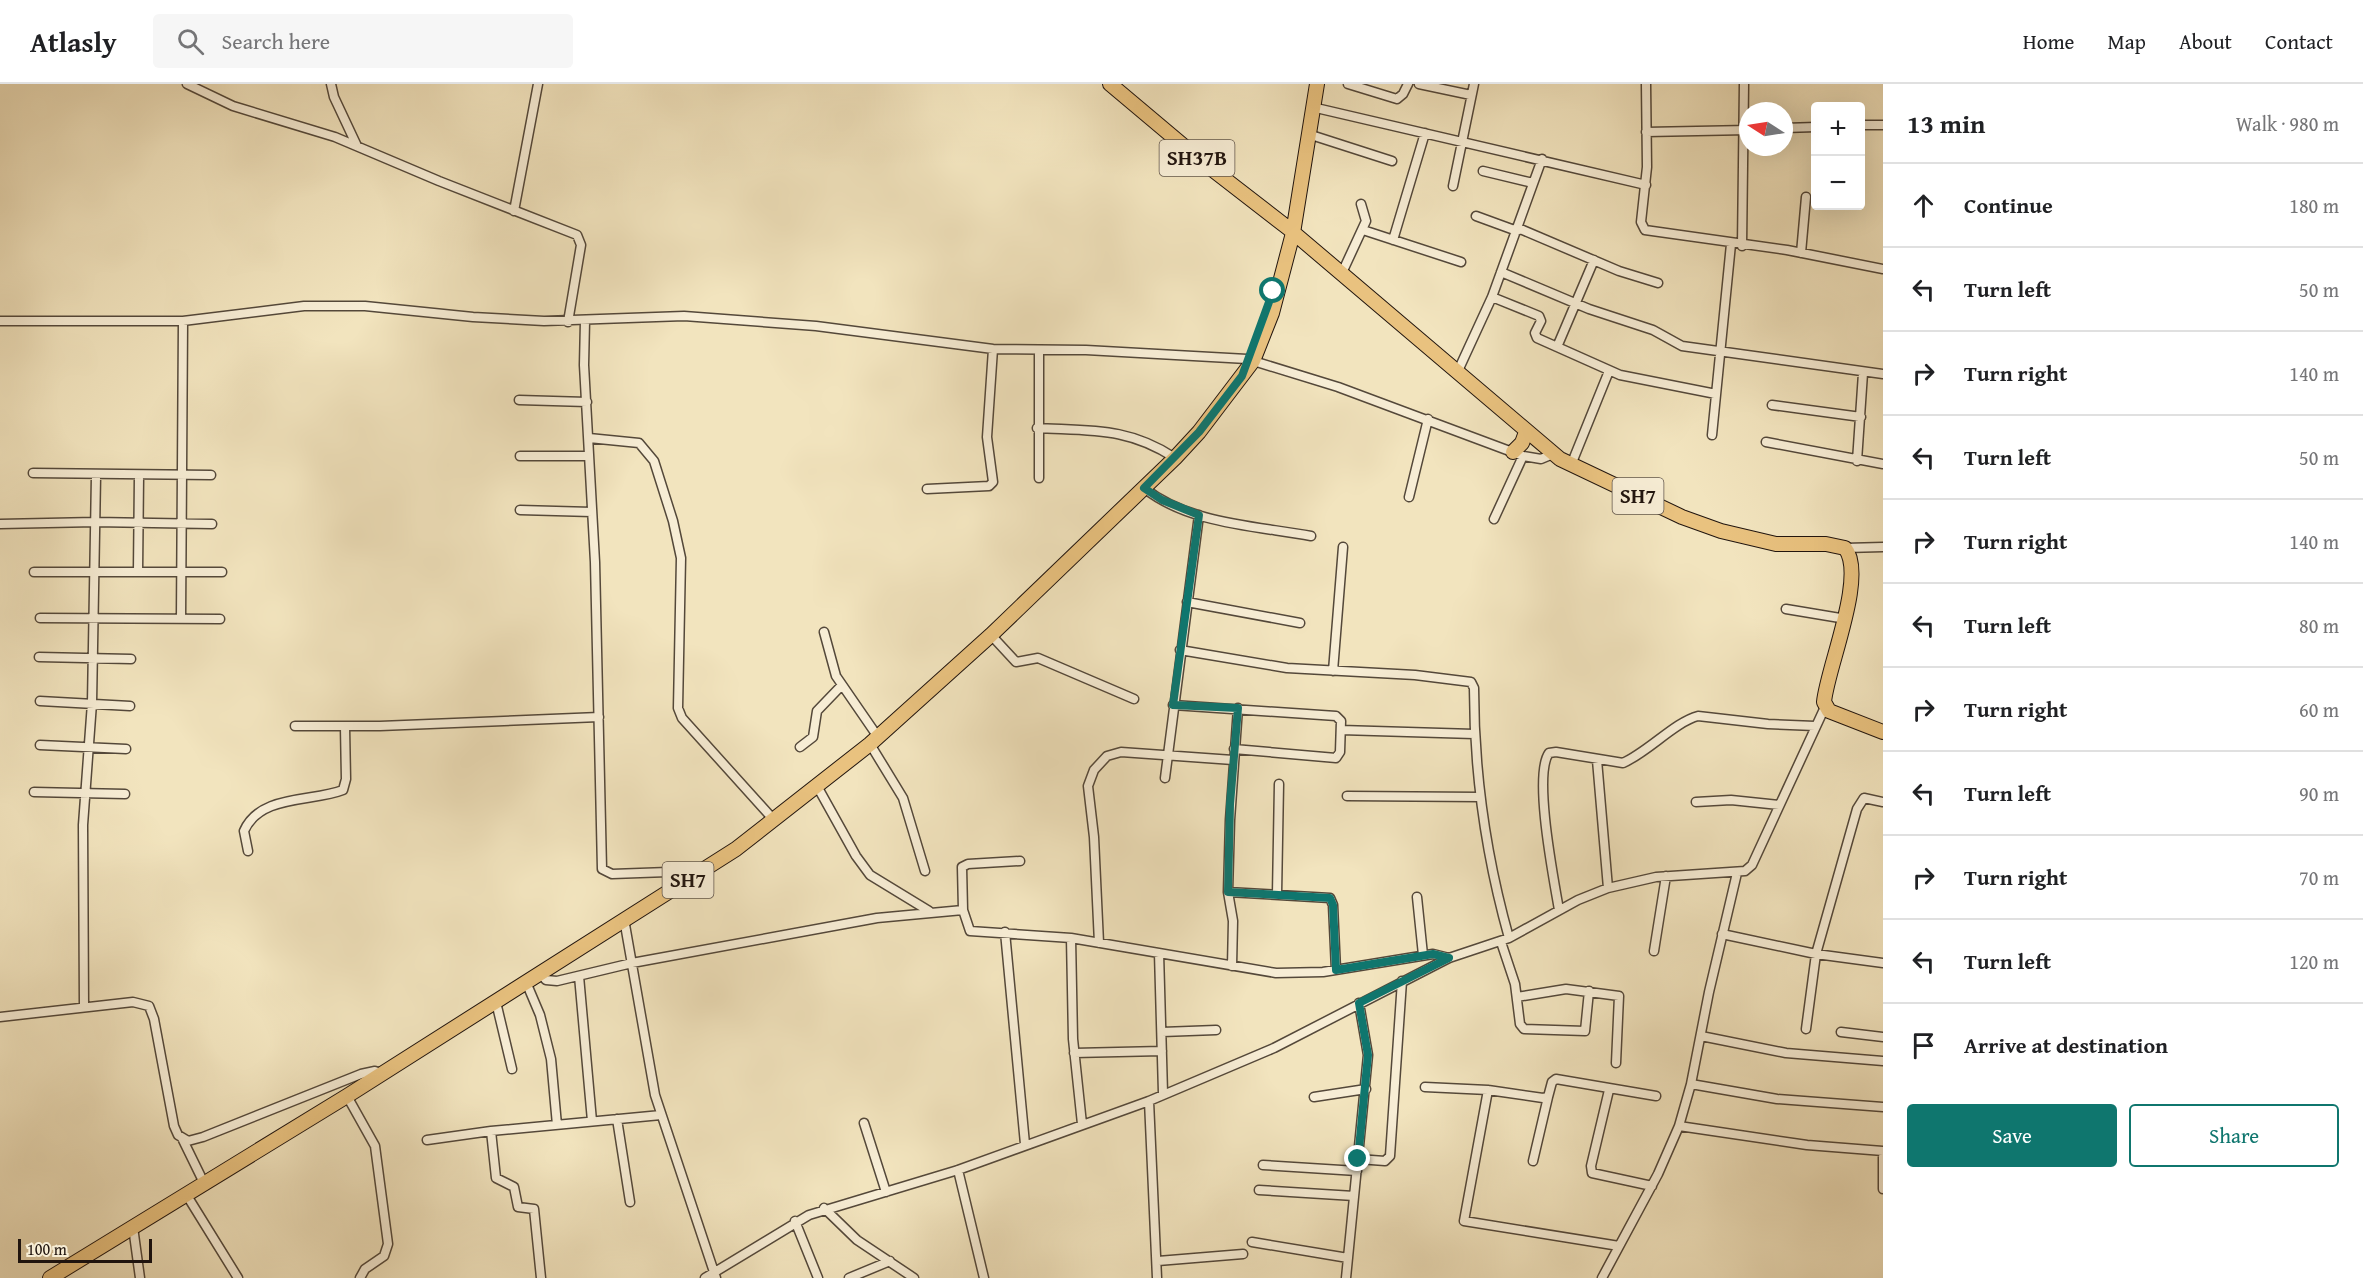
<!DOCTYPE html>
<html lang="en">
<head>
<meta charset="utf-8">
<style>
  :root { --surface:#fff; --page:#f6f6f6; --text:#202124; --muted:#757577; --line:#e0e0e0; --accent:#0f766e }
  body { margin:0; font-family:"Gentium Book Plus",serif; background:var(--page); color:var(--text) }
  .controls { position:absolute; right:18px; top:18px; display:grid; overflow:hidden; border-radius:6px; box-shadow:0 6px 24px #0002 }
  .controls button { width:54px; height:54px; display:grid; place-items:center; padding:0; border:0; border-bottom:2px solid var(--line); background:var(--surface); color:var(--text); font:30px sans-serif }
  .compass { position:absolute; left:1739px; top:18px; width:54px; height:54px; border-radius:50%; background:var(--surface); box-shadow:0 6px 24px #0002; rotate:282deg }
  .scale { position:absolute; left:18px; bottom:15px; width:134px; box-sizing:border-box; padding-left:6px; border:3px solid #20140e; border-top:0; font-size:16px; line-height:21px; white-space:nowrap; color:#20140e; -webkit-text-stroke:4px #f7edd5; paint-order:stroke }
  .stop { position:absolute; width:18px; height:18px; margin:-14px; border:4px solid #0f766e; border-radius:50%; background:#fff }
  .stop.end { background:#0f766e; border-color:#fff; box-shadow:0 2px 6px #0008 }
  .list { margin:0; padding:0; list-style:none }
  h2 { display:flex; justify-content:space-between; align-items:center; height:78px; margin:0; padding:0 24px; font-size:26px }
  h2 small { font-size:20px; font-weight:400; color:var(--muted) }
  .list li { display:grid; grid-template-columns:39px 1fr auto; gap:18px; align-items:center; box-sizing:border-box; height:84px; padding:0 24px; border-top:2px solid var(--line) }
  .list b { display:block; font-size:22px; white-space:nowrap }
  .list em { font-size:20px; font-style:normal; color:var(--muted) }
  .actions { display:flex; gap:12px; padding:18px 24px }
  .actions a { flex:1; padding:14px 0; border:2px solid var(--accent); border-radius:6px; text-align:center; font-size:21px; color:var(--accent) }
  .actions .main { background:var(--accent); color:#fff }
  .icon { flex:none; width:33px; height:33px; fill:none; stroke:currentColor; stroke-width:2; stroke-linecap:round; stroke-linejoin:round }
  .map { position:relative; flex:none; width:1883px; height:1194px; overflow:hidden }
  header { display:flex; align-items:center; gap:36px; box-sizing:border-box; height:84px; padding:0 30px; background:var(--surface); border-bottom:2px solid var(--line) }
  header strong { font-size:28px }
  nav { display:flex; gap:33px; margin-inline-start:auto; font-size:21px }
  .search { width:420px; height:54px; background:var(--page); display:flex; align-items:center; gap:15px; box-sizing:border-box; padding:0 21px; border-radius:6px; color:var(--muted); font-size:22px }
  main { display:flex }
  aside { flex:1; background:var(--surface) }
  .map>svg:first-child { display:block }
</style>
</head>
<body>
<header>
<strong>Atlasly</strong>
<div class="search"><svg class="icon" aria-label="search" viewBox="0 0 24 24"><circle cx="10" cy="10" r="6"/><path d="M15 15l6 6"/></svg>Search here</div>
<nav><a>Home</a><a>Map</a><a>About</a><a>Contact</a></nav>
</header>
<main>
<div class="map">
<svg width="1883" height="1194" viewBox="0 0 1883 1194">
  <rect width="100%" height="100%" fill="#f2e4be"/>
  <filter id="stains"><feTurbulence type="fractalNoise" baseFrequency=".00333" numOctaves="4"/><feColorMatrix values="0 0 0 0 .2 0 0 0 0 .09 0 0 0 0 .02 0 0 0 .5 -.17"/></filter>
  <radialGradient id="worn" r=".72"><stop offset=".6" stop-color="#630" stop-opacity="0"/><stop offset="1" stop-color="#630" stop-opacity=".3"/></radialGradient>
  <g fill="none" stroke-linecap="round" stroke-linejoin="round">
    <defs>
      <path id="minor" d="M187,0L233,22L335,53L439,97L577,151L581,161L568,238
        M331,0L334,13L357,62
        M1348,0L1397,15L1403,10L1408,0
        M1419,0L1471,11
        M1646,0L1647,83L1641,138L1645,146L1787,166L1883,185
        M1312,23L1646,101
        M1860,41H1883
        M1784,44L1816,43
        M1646,48L1748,46
        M1308,50L1392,77
        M1483,87L1533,99
        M1453,102L1474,0
        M514,127L538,0
        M1476,132L1517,147
        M1518,144L1619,187L1658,199
        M1363,146L1461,178
        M1393,156L1425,49
        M1742,162L1744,0
        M1801,169L1806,113
        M1501,188L1589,225L1653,246L1682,262L1883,290
        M1341,191L1366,137L1361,120
        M1492,213L1539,232L1541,237L1535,249L1537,254L1620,291L1716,310
        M0,237H183L304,222H365L473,233L544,237L684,232L816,242L993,265L1086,266L1247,275L1338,303L1523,372L1541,375L1553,370
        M585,237L584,281L595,478L602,785L612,790L668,788L681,801
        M1557,263L1594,176
        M1457,289L1492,213L1542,75
        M519,316L587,318
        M1772,321L1861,333
        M1037,344C1091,347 1128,343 1175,374
        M1712,351L1731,160
        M589,354L639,359L654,377L673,437L681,474L678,624L682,634L773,735
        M1766,358L1883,380
        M520,372H589
        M1857,377L1863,289
        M1571,381L1609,287
        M33,389L211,391
        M1039,394V267
        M1144,404C1189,440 1257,442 1311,452
        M927,405L989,402L993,398L987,353L993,265
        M1409,413L1428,335
        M520,426L592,428
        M1494,435L1523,372
        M0,440L95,438L212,440
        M1845,464L1883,463
        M34,488H222
        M138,488L139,392
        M1187,518L1300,539
        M1786,525L1846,535
        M40,534L220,535
        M181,535L183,237
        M824,548L836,592L878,653
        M991,551L1016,578L1038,574L1134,615
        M1180,566L1287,584L1415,591L1471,598L1474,604C1474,689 1486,772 1509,854
        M39,573L131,575
        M1333,587L1343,463
        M40,617L130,622
        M1173,621L1336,632L1341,637L1340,668L1336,674L1234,665
        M295,642H380L599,633
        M1341,646L1474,650
        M870,660L903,714L925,787
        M40,661L126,665
        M800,663L813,653L817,627L842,601
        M1597,676L1608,804
        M1165,694L1199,431
        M817,702L856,772L870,791L929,827
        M34,708L125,710
        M1347,712L1480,713
        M1696,718L1731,716L1779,721
        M248,767L244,747C260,710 313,718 343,706L346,695L345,643
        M1020,777L968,780L962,783L963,826L970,847L1071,854L1276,889L1323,888L1433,870L1449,874
        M1228,808L1330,814L1333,821L1336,886
        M1277,810L1279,700
        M1417,813L1423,871
        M1559,826C1554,796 1533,691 1549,669L1556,668L1623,679C1648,668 1675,638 1698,632L1768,640L1815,642
        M624,835L655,1011L716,1194
        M1005,848L1025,1060
        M1722,850L1816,870L1883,879
        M1071,854L1073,955L1082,1040
        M1501,858L1515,900L1520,940L1524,945L1585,947L1589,907
        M1099,859L1094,753L1088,702L1094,686L1107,672L1121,668L1233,676
        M1654,867L1666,792
        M1159,869L1163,1009
        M1232,882L1233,837L1228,808L1230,736L1238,624
        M539,889L546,896L557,897L632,879L877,834L963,826
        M579,892L592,1037
        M526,898L540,931L551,975L557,1041
        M1517,913L1566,905L1619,912L1616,979
        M496,918L512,985
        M84,923L83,741L92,619L96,392
        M0,933L133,918L149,922L154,935L174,1042L178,1051L188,1057L203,1053L361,990L375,987L382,989
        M1806,945L1816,870L1857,725L1864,714L1883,718
        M1162,948L1216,946
        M1841,948L1883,953
        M1701,952L1786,969L1883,977
        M1074,969L1162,967
        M1691,1000L1777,1015L1883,1023
        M1425,1003L1488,1006L1543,1014L1548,1013L1552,998L1556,995L1656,1012
        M1488,1006L1464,1137L1619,1162
        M1609,1006L1591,1082L1592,1089L1652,1102
        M347,1012L375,1062L388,1160L384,1172L365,1185L360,1194
        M1314,1013L1366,1005
        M1149,1017L1157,1194
        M617,1035L630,1118
        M864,1039L886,1108
        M1679,1042L1807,1061L1883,1067
        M491,1047L496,1094L514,1103L518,1123L534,1125L541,1194
        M182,1054L204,1099
        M427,1056L491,1047L661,1031
        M1883,1073V1105
        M1358,1075L1385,1077L1390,1072L1402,897
        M1533,1077L1548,1013
        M1263,1081L1357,1087
        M958,1086L984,1194
        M1259,1106L1354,1112
        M186,1110L238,1194
        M824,1124L857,1156L914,1194
        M795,1137L818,1194
        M133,1143L140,1194
        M1252,1158L1348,1174
        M1158,1177L1243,1170
        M705,1194L809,1131L958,1086L1149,1017L1274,964L1449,874L1509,854L1578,816L1608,804L1656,793L1745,787L1752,781L1825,623
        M849,1194L890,1177
        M1346,1194L1368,971L1359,919
        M1602,1194L1658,1090L1679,1042L1691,1000L1709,908L1737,789"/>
      <path id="primary" d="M1110,0L1204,79L1288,144L1560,375L1682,433L1721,447L1776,460H1826L1845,464C1867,492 1827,584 1824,618L1829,627L1883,648
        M1513,368L1522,359L1526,348
        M50,1194L347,1012L736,765L870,660L991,551L1175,374L1199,348L1253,277L1272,229L1293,149L1317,0"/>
    </defs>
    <use href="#minor" stroke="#54483a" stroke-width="11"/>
    <use href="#primary" stroke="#20140e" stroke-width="16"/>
    <use href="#minor" stroke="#f7edd5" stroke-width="8"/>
    <use href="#primary" stroke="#e9c27f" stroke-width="14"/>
  </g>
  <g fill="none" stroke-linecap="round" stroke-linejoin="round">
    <path stroke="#0f766e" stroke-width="8" d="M1273,207L1242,292L1199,348L1144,404L1162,416L1199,431L1173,621L1238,624L1230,720L1228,808L1330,814L1333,821L1336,886L1433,870L1449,874L1359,919L1368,971L1358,1075"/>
  </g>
  <g text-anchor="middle" stroke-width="6" stroke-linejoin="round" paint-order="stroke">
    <g fill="#f7edd5" stroke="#60554a" stroke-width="1.5">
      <rect x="1159.5" y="56" width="75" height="36" rx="4.5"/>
      <rect x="1612.5" y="394" width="51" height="36" rx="4.5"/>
      <rect x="662.5" y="778" width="51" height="36" rx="4.5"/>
    </g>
    <g font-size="21" font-weight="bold" fill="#20140e">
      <text x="1197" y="81">SH37B</text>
      <text x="1638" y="419">SH7</text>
      <text x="688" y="803">SH7</text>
    </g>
  </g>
  <rect width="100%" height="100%" filter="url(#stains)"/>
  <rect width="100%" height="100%" fill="url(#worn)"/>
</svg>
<div class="controls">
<button>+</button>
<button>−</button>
</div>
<svg class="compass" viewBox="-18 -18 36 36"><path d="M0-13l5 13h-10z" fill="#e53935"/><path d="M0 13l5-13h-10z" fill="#757577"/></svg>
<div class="scale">100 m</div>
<div class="stop" style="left:1273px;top:207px"></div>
<div class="stop end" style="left:1358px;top:1075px"></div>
</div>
<aside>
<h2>13 min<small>Walk · 980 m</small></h2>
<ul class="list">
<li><svg class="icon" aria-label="ahead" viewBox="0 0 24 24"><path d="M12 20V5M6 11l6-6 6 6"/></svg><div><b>Continue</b></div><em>180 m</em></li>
<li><svg class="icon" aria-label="left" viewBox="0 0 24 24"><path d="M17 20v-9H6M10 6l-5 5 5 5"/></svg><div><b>Turn left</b></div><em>50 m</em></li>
<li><svg class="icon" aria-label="right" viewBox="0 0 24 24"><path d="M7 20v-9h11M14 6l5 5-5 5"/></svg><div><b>Turn right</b></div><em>140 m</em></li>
<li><svg class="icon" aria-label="left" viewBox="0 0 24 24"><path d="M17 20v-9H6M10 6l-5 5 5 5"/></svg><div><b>Turn left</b></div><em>50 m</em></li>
<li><svg class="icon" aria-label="right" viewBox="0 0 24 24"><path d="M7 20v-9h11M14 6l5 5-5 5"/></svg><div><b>Turn right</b></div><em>140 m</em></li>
<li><svg class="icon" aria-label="left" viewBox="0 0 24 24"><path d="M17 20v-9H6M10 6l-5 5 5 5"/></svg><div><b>Turn left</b></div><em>80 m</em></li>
<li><svg class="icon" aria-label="right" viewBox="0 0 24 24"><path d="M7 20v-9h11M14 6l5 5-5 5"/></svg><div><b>Turn right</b></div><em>60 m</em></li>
<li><svg class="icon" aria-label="left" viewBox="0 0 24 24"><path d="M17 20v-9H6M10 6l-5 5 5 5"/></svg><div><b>Turn left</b></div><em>90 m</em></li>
<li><svg class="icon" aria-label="right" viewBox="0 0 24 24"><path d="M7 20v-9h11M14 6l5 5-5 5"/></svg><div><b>Turn right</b></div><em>70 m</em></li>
<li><svg class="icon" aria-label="left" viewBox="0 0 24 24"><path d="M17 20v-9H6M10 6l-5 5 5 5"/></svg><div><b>Turn left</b></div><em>120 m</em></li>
<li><svg class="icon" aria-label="arrive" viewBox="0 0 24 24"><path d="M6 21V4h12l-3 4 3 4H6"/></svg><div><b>Arrive at destination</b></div></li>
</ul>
<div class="actions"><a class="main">Save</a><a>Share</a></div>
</aside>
</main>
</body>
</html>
